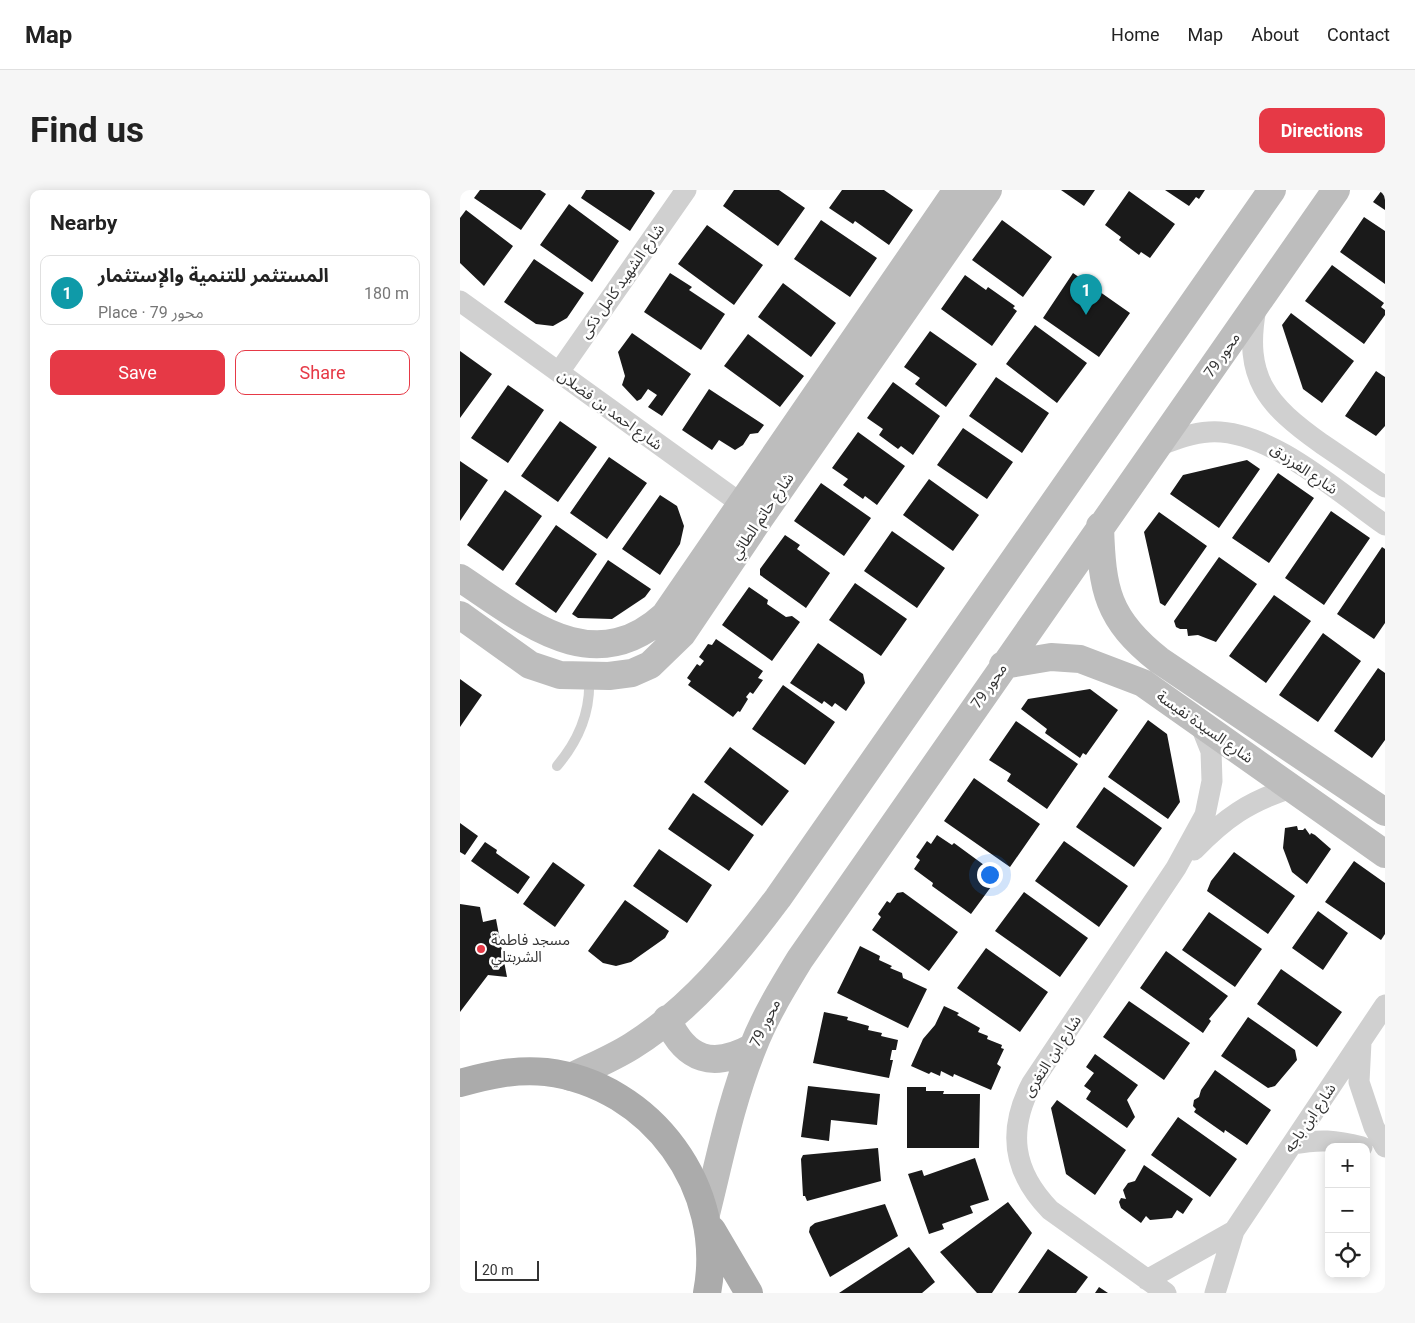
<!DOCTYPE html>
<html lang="en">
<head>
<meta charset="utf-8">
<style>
  :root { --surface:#fff; --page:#f6f6f6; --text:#222; --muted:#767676; --line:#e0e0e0; --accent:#e63946 }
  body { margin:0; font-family:Roboto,"Noto Sans Arabic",sans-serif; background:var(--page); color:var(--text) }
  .controls { position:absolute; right:15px; bottom:15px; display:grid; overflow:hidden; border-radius:10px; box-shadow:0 2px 12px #0003 }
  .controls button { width:45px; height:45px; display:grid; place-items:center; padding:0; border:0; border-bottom:1px solid var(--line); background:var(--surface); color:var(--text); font:25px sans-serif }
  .scale { position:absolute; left:15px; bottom:12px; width:64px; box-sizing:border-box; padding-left:5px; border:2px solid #333; border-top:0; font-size:14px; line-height:18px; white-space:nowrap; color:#333; -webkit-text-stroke:4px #fff; paint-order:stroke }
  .you { position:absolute; left:529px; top:684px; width:18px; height:18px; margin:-12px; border:4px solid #fff; border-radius:50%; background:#1a73e8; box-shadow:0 0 0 8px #1a73e833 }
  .badge { display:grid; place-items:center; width:32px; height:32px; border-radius:50%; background:var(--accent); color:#fff; font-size:16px; font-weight:700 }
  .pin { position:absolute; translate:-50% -41px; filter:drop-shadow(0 1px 2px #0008) }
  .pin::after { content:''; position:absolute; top:26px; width:18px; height:15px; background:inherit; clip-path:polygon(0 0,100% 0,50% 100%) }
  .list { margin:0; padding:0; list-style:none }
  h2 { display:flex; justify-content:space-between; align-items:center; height:65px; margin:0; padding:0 20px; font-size:21px }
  h2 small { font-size:16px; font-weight:400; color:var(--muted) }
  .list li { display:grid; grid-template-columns:32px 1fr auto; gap:15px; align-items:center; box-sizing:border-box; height:70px; margin:0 10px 10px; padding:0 10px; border:1px solid var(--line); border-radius:10px }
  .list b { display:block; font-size:19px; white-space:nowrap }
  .list p { margin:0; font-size:16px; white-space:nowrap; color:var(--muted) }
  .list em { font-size:16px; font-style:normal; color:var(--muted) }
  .actions { display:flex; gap:10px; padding:15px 20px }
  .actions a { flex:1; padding:11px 0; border:1px solid var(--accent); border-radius:10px; text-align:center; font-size:18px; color:var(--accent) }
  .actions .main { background:var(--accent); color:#fff }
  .icon { flex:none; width:28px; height:28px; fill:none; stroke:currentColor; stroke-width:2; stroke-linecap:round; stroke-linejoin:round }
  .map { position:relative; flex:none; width:925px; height:1103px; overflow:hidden; border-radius:10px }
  header { display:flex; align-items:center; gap:30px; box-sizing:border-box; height:70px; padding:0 25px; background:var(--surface); border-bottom:1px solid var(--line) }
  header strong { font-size:24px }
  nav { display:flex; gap:28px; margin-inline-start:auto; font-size:18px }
  .intro { display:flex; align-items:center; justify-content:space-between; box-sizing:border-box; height:120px; padding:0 30px }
  h1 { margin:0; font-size:35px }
  .button { padding:12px 22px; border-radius:10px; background:var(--accent); color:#fff; font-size:18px; font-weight:700 }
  main { display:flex; gap:30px; padding:0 30px }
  aside { flex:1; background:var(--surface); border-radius:10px; box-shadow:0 2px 12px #0003 }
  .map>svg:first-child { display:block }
</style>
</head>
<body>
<header>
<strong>Map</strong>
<nav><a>Home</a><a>Map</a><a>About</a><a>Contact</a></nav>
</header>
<div class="intro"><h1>Find us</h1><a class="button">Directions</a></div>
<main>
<aside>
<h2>Nearby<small></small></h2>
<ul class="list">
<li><span class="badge" style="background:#0f9aa8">1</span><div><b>المستثمر للتنمية والإستثمار</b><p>Place · محور 79</p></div><em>180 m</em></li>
</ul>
<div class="actions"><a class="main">Save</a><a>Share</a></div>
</aside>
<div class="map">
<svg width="925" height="1103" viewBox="0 0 925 1103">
  <rect width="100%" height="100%" fill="#fff"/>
  <path fill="#1a1a1a" d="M20,0H80L86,4L61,40L14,8Z
    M126,0H191L195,3L170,41L121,8Z
    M274,0H319L345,18L318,56L263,16Z
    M382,0H424L453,20L429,55L395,31L393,34L369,18Z
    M601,0H635L624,16Z
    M705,0H745L739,9L736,7L729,16Z
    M922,0H925V20L913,12Z
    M669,1L715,34L690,68L681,62L679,65L659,50L661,47L645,35Z
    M109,14L159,51L132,92L80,55Z
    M6,20L53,56L24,96L0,73V28Z
    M904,27L925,41V94L880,62Z
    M361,30L417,68L390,107L334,69Z
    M542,30L592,67L563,107L512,70Z
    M247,35L303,75L274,115L218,74Z
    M74,69L124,103L107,128L93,136L76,134L44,112Z
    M872,75L924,113L921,117L925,120V125L904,154L845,111Z
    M210,83L232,97L229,100L265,124L241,160L184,122Z
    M613,83L670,123L639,167L583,128Z
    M505,85L526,100L528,97L555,116L553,118L557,121L532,156L481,119Z
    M323,93L376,133L351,167L298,127Z
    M831,123L894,171L862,213L843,199L822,135Z
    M575,135L627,173L597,213L546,174Z
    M470,141L517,174L486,217L455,194L460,188L444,177Z
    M172,143L231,184L202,226L188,217L197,205L188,199L181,209L177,211L162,195L165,186L158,162Z
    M288,144L344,186L320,217L264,176Z
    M0,161L32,184L0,228Z
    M916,181L925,187V236L916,246L885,226Z
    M536,187L589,223L562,263L509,226Z
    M433,192L480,226L453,265L441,256L438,259L419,245L423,239L407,228Z
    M48,195L84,220L48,273L11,248Z
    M249,199L304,235L298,243L290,244L283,255L275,260L259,250L252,260L222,240Z
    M100,231L137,257L98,312L61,286Z
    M503,238L553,272L527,309L477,275Z
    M398,242L445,276L417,315L405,306L403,309L383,295L388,289L372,278Z
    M149,267L187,293L147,349L110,323Z
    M787,270L800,279L759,338L710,304L723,285Z
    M0,271L28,290L0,331Z
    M818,283L854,308L809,373L772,348Z
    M469,289L519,325L493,361L443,325Z
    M361,293L411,328L384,366L334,331Z
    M45,300L82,326L43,381L7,355Z
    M200,305L217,316L224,336L220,354L200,385L162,359Z
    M871,321L910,348L864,415L825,388Z
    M699,322L747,356L705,416L700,413L684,342Z
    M96,335L137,364L96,423L55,394Z
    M432,341L485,378L457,418L404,381Z
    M325,345L340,355L337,359L370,383L346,418L300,385V379Z
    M922,357L925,359V433L914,449L877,424Z
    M759,367L797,394L756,452L738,445L728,446L727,439H720L716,437L714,431Z
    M148,370L191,399L185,407L152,429L118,428L112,424Z
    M395,393L447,429L421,466L369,430Z
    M289,397L308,410L307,414L326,427L332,426L340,432L312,471L262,435Z
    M814,405L851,431L806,493L769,466Z
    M863,443L901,471L858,532L819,505Z
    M256,449L303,481L298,488L303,490L293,504L290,502L286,507L288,509L280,522L278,521L273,527L228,495L231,491L227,488L237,474L240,476L244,471L239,467L248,454L252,455Z
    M358,453L403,484L405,493L386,521L375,513L372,517L364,511L362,514L330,493Z
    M918,478L925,483V550L912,568L874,541Z
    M0,489L22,505L0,537Z
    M323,495L375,532L345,575L292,539Z
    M630,499L658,520L626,565L623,563L620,568L585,543L587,539L561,519L568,509Z
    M688,530L707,544L720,612L708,629L648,587Z
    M556,531L618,574L587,619L547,591L551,584L529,570Z
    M270,557L329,601L302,636L244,592Z
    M514,588L580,634L550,677L484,631Z
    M644,597L702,638L674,677L616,637Z
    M233,603L294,645L269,681L208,639Z
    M0,633L18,646L5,665L0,662Z
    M837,636L838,640H843L845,638L850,645L851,643L855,645L871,659L847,694L832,682L823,658L825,638Z
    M477,645L492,655L494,653L539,686L511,724L472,696L473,693L454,679L460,670L456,667L467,651L471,654Z
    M604,651L668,696L639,737L575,691Z
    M25,652L37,660L36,663L70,687L58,704L11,671Z
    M199,659L252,695L227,733L173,696Z
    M774,662L835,706L808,744L747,701L751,691Z
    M894,671L925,693V744L921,750L865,712Z
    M93,672L125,695L95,737L63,714Z
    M443,702L498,742L469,781L412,740L421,727L418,724L427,711L430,713L437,703Z
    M564,702L628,748L600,787L535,741Z
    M165,710L209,741L205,748L171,772L156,776L143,773L128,761Z
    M0,714L20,717L23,732L36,729L47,787L28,785L0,822Z
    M858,721L888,743L863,780L832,758Z
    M749,722L802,759L775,797L722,760Z
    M400,756L420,766L419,770L432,776L430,778L442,783L443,788L467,799L448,838L377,803Z
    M526,758L588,802L560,842L497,798Z
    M706,761L768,806L749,829L751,831L743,843L680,798Z
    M821,779L882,822L857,857L797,814Z
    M669,811L730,853L704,890L643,847Z
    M484,816L499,823L497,825L520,838L518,842L528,846L527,849L542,855L541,858L544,859L537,874L541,877L531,900L494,884L493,887L481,881L480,886L471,882L469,884L451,876L463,849L475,835Z
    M364,822L388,827L387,830L409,836L408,840L422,843L421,846L438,850L436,860H432L430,870H433L429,888L353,873Z
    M788,827L835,860L837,870L815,896L808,898L761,866Z
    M635,864L678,895L667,910L675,927L667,938L626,909L631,901L624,896L634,883L626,877Z
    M755,880L811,920L787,955L765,940L764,943L734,922L736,919L733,916L734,910L739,907L741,900Z
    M348,896L420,904L417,935L371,930L369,951L341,947Z
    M447,897H466V901H484L483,904H520L519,958H447Z
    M597,910L666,960L635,1005L606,984L591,918Z
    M718,927L777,969L750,1007L691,965Z
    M418,958L421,991L347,1011L345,1006H343L341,969L343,965Z
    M515,968L529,1010L510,1016L513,1023L482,1034L484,1039L469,1044L448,984L462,980L464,986Z
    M684,975L733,1009L723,1024L717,1020L712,1028L690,1030L686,1026L681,1033L661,1018L659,1012L661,1008L666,1009L663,1000L668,993L675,991Z
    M548,1012L572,1043L532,1103H517L480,1062Z
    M425,1014L438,1046L370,1087L349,1042L350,1037L355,1033Z
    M449,1057L475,1092L462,1103H379Z
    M588,1059L628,1087L616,1103H558Z
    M639,1097L648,1103H635Z"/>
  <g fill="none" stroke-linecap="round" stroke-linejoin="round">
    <path stroke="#d0d0d0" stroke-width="10" d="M97,576C119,550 131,522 129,488"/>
    <path stroke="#d0d0d0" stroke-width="21" d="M0,111L294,323
      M796,118C783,188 807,215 862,254C883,268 904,283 925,297
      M99,182L226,0
      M698,256C714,250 731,243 749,242C808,238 878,302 925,335
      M734,660C765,628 788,612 831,598
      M901,852L899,892L914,937L925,957
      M833,954C860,949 875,950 902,957
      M687,1090L774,1041
      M706,1103L590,1020C552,981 547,940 572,893L716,678L745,625L752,591L751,561L739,531
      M755,1103L774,1041L925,815"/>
    <path stroke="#bdbdbd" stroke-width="28" d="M640,336C642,400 647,429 699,470L925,622
      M0,388C65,431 133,491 205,425L497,0
      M0,425L70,475L100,485L149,486L172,483L190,475L222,444L300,328L528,0
      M543,475L591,467L620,469L683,493L925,664
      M207,829C226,871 253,879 293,857
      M111,887C131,877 153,868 172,856C231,819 277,763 318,708L812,0
      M246,1024C260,968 271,911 293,857C305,826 323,797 340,769L876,0"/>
    <path stroke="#ababab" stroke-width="28" d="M0,893C29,885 55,879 86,882C192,895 267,999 247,1103
      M252,1040L289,1103"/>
  </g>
  <circle fill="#e63946" stroke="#fff" stroke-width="2" cx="21" cy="759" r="5"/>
  <g text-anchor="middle" stroke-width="5" stroke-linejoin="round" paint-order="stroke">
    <g font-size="15" fill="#333" stroke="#fff">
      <text transform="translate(162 91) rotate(-55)" y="5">شارع الشهيد كامل ذكى</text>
      <text transform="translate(762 165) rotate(-55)" y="5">محور 79</text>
      <text transform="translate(150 220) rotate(36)" y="5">شارع احمد بن فضلان</text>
      <text transform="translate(844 279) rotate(34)" y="5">شارع الفرزدق</text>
      <text transform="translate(302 326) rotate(-56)" y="5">شارع حاتم الطائي</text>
      <text transform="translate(529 496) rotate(-55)" y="5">محور 79</text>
      <text transform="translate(745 537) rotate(35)" y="5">شارع السيدة نفيسة</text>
      <text transform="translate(305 833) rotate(-64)" y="5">محور 79</text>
      <text transform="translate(592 866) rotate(-57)" y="5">شارع ابن التغرى</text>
      <text transform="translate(850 928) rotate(-56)" y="5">شارع ابن باجه</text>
    </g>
    <g font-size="15" fill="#333" stroke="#fff" text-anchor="start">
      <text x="31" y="755">مسجد فاطمة<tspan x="31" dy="17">الشربتلي</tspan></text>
    </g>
  </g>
</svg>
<div class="controls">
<button>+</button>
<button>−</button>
<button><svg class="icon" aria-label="locate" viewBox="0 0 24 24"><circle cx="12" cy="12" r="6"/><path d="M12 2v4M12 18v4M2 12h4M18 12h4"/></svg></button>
</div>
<div class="scale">20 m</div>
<div class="you"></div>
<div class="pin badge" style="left:626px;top:125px;background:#0f9aa8">1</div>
</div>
</main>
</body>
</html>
